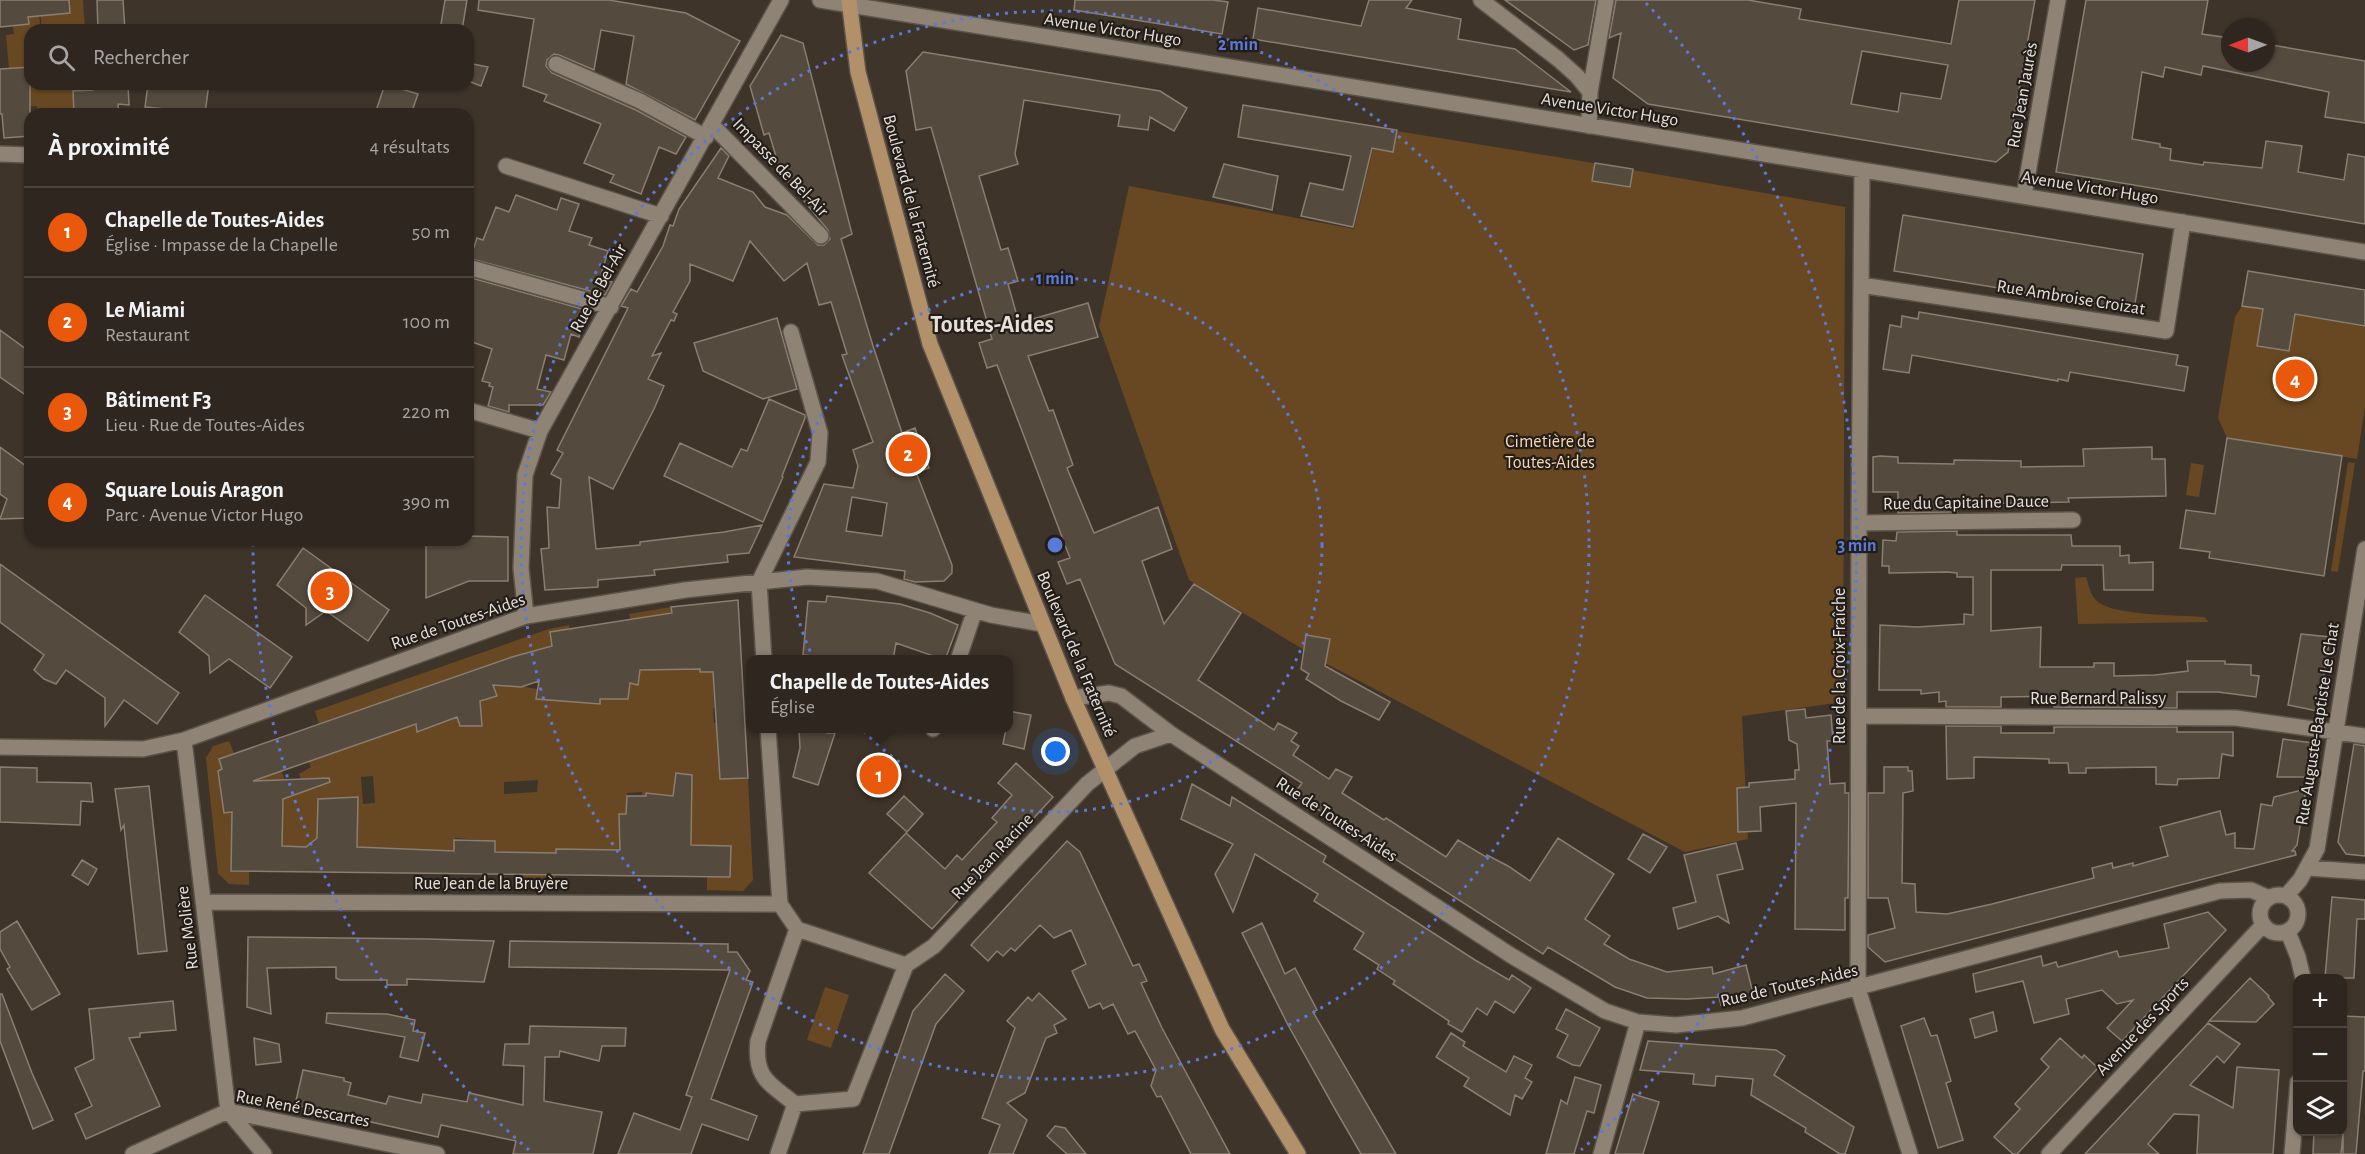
<!DOCTYPE html>
<html lang="fr">
<head>
<meta charset="utf-8">
<style>
  :root { --surface:#2f271f; --page:#3b332c; --text:#f1f3f6; --muted:#a7a5a4; --line:#4a443d; --accent:#ea580c }
  body { margin:0; font-family:"Alegreya Sans",sans-serif; background:var(--page); color:var(--text) }
  .controls { position:absolute; right:18px; bottom:18px; display:grid; overflow:hidden; border-radius:12px; box-shadow:0 2px 4px #0004 }
  .controls button { width:54px; height:54px; display:grid; place-items:center; padding:0; border:0; border-bottom:2px solid var(--line); background:var(--surface); color:var(--text); font:30px sans-serif }
  .compass { position:absolute; left:2221px; top:18px; width:54px; height:54px; border-radius:50%; background:var(--surface); box-shadow:0 2px 4px #0004; rotate:269deg }
  .you { position:absolute; left:1056px; top:752px; width:21px; height:21px; margin:-15px; border:4px solid #fff; border-radius:50%; background:#1a73e8; box-shadow:0 0 0 9px #1a73e833 }
  .badge { display:grid; place-items:center; width:39px; height:39px; border-radius:50%; background:var(--accent); color:#fff; font-size:20px; font-weight:700 }
  .pin { position:absolute; translate:-50% -50%; border:3px solid #fff; box-shadow:0 2px 6px #0006 }
  .popup { position:absolute; left:746px; top:655px; width:267px; height:78px; box-sizing:border-box; display:grid; place-content:center; border-radius:12px; background:var(--surface); filter:drop-shadow(0 2px 4px #0005); font-size:20px; white-space:nowrap; color:var(--muted) }
  .popup b { font-size:22px; color:var(--text) }
  .popup::after { content:''; position:absolute; left:50%; top:100%; margin-left:-12px; border:12px solid transparent; border-top-color:var(--surface) }
  .list { margin:0; padding:0; list-style:none }
  h2 { display:flex; justify-content:space-between; align-items:center; height:78px; margin:0; padding:0 24px; font-size:26px }
  h2 small { font-size:20px; font-weight:400; color:var(--muted) }
  .list li { display:grid; grid-template-columns:39px 1fr auto; gap:18px; align-items:center; box-sizing:border-box; height:90px; padding:0 24px; border-top:2px solid var(--line) }
  .list b { display:block; font-size:22px; white-space:nowrap }
  .list p { margin:0; font-size:20px; white-space:nowrap; color:var(--muted) }
  .list em { font-size:20px; font-style:normal; color:var(--muted) }
  .icon { flex:none; width:33px; height:33px; fill:none; stroke:currentColor; stroke-width:2; stroke-linecap:round; stroke-linejoin:round }
  .map { position:relative; flex:none; width:2365px; height:1154px; overflow:hidden }
  .search { position:absolute; background:var(--surface); box-shadow:0 2px 4px #0004; left:24px; top:24px; width:450px; height:66px; display:flex; align-items:center; gap:15px; box-sizing:border-box; padding:0 21px; border-radius:18px; color:var(--muted); font-size:22px }
  .panel { position:absolute; background:var(--surface); box-shadow:0 2px 4px #0004; left:24px; top:108px; width:450px; height:438px; border-radius:18px }
  .map>svg:first-child { display:block }
</style>
</head>
<body>
<div class="map">
<svg width="2365" height="1154" viewBox="0 0 2365 1154">
  <rect width="100%" height="100%" fill="#3f3429"/>
  <path fill="#684822" fill-rule="evenodd" d="M56,0H83L85,30H42L39,2Z
    M39,16L41,30H30V67L9,69L6,35L14,34L13,26L29,24L28,17Z
    M30,84H89L91,113L38,114L37,106L21,107Z
    M1378,128L1587,162L1845,207L1843,702L1742,716L1748,839L1685,852L1327,664L1189,580L1099,326L1129,186L1354,229Z
    M2242,306L2263,309L2257,346L2289,351L2295,314L2365,327V407L2357,459L2227,438L2218,418L2235,317Z
    M2348,462L2355,463L2338,572L2331,571Z
    M2191,463L2204,465L2199,497L2186,495Z
    M2086,577C2089,586 2090,595 2098,602C2116,616 2180,615 2204,617L2209,622L2078,624L2075,578Z
    M671,607L675,635L700,666V672H708L709,665L742,663V666L713,668L714,708H713L714,723L745,721L746,748L719,750L720,779L748,778L753,880L743,891L707,890V877H730V846L708,845L707,849L641,841L642,792L627,793L626,814H619L626,850L556,849L555,889L520,888V874L546,875L547,853L495,852V841L455,838L454,851L400,854V848L232,846L249,871V885L229,884L218,873L206,758L213,746L229,741L234,753L219,759L222,769L218,772L224,813L253,811L260,783L257,774L280,766L290,796L304,791L299,774L311,767L309,761L454,710L460,725H482L481,712H471L469,705L497,695L487,666L319,724L315,711L549,629L569,625L570,631H550L551,646L517,656L525,687L537,689L536,698L599,704L603,656L621,699H627L630,682L638,684L642,663L629,614ZM373,776L375,803L363,804L361,777ZM538,780L537,792L504,794V782ZM646,794L671,796L646,814Z
    M825,987L849,995L831,1048L807,1040Z"/>
  <path fill="#554a3e" stroke="#8a7e72" stroke-width="1.5" fill-rule="evenodd" d="M0,0H69L70,13L28,17L29,24L0,27Z
    M97,0H123L125,30H98Z
    M445,0H467L462,30H440Z
    M479,0H609L686,13L740,41L695,120L626,84L634,36L601,30L594,70L559,55L554,54L547,60L546,66L552,73L636,110L686,137L676,154L659,147L641,194L610,182L614,175L584,163L601,124L544,101L547,95L523,86L534,19L478,10Z
    M1075,0H1213L1228,2L1222,34L1074,10Z
    M1369,0H1412L1406,8L1461,19L1458,39L1515,49L1571,92L1253,39L1258,8L1361,26Z
    M1505,0H1596L1588,45L1574,50Z
    M1616,0H1748L1801,9L1799,19L1951,44L1959,0H2035L2008,152L1996,162L1648,104L1613,78L1621,33L1609,38ZM1862,51L1948,65L1941,99L1901,93L1898,112L1851,104Z
    M2086,0H2208L2202,34L2230,38V63H2266V44L2365,61V123L2325,117L2329,92L2203,66L2201,75L2165,67L2163,77L2142,72L2132,139L2160,144V147L2171,149L2170,160L2203,165L2204,162L2262,168L2266,141L2302,146L2298,172L2344,180L2348,154L2365,157V224L2056,172Z
    M781,35L803,43L852,234L841,239L873,346L902,433L915,428L929,468L916,472L952,565V573L944,581L915,582L904,579L905,571L794,557L824,484L853,488L858,466L853,450L873,442L842,355L847,354L831,302L819,305L807,263L784,281L750,241L733,281L690,264V281L673,312L677,314L674,321L671,320L652,356L661,353L648,379L664,386L654,409L613,489L589,477L596,549L640,545V542L724,532L762,525L749,553L727,555L728,562L654,570L655,575L598,580V587L545,590L541,549L549,548L547,507L559,508L561,479L551,474L563,453L557,450L628,308L621,306L631,289L637,292L663,246L670,225L673,226L679,209L721,148L729,156L718,178L753,192L765,207L787,215L818,245H824L830,239L828,230L781,173L769,133L764,135L750,86ZM852,497L887,503L882,536L846,531Z
    M923,52L1160,91L1187,108L1174,131L1150,117L1148,130L1118,126L1120,115L1024,100L1015,154L1018,164L979,176L1001,250L1008,248L1018,281L1008,284L1019,323L1088,303L1098,337L1028,356L1049,411L1053,410L1073,465L1067,468L1094,533L1158,507L1172,549L1142,561L1164,624L1194,584L1241,613L1198,680L1274,730L1278,723L1297,733L1291,741L1299,746L1293,755L1329,779L1336,769L1352,777L1342,793L1384,820L1386,818L1446,857L1458,840L1486,857L1487,855L1508,866L1530,881L1558,838L1614,874L1585,919L1610,936L1604,944L1629,959L1667,972L1712,967L1713,974L1746,965L1754,997L1721,1005L1719,997L1687,999L1647,998L1615,987L1548,947L1543,954L1294,794L1302,783L1115,664L1080,579L1067,584L1058,562L1070,558L997,365L987,368L979,343L992,339L931,127L916,130L906,71Z
    M468,63L488,67L481,86L468,81Z
    M30,67V136L4,138L2,114H0V69Z
    M93,84H128L129,105L118,104L119,114H74L73,91L93,90Z
    M148,84H209L205,113L145,107Z
    M385,84L418,94L411,114H375Z
    M1243,105L1397,130L1393,152L1372,148L1353,227L1301,216L1310,183L1343,190L1351,156L1238,137Z
    M1595,163L1633,169L1630,187L1592,181Z
    M1224,164L1278,176L1272,210L1213,197Z
    M516,195L557,210L561,198L579,204L569,231L592,238L589,245L608,251L600,278L612,282L605,295L468,258V249L473,250L477,238L483,240L496,207L509,212Z
    M1903,215L2143,254L2134,310L1894,271Z
    M2248,271L2365,290V326L2295,314L2289,351L2257,346L2263,309L2242,306Z
    M468,277L586,310L579,337L571,334L564,360L546,355L537,389L551,392L543,405H509V412L488,406L493,387L489,386L490,383L482,381L492,349L472,342L473,335L468,333Z
    M1919,312L2178,355L2176,365L2188,367L2184,391L2070,372L2068,381L2058,379V381L1912,355L1909,373L1883,369L1890,325L1901,327L1902,316L1918,319Z
    M777,318L797,389L763,399L703,371L694,343Z
    M0,330L30,352V398L0,377Z
    M769,399L805,415V418L782,476L783,477L763,522L664,476L680,443L732,467L741,449L747,451Z
    M2227,438L2342,456L2324,576L2209,558L2210,552L2180,548L2186,510L2215,514Z
    M0,447L30,469V518L0,519L7,499L0,494Z
    M2152,447V459H2165L2166,496L2068,498L2069,502L1957,504V512L1898,513V492H1873V457L1880,456L1898,457V463L1954,464V460L2021,461V467L2084,466L2083,449Z
    M1957,531V535H2071L2072,546H2120V556L2129,555V563L2153,562V590H2104L2103,565H2062L2061,570H1991V631L2041,627L2040,667H2094V663H2114V676L2155,675L2188,671L2187,661H2225V664L2251,665V675L2259,676L2256,697L2218,692H2177V708L2054,707V696L2001,697V707H1946V701L1939,702V692L1921,694V690H1879L1880,625L1917,627L1964,624V614L1973,615V577H1957V573L1947,572L1889,573V566H1882L1883,540L1896,541L1897,532Z
    M468,536L508,537V581H469L426,598V540H468Z
    M303,548L389,610L368,641L326,611L306,625V608L277,585Z
    M0,564L179,693L157,724L124,700L105,726V698L66,670L56,684L44,679L34,670L44,655L0,622Z
    M205,595L292,657L270,688L229,659L210,673L209,656L179,632Z
    M827,596L900,604L930,613L958,625L945,660L896,643L893,660H821V657L803,655L808,601L826,602Z
    M738,600L748,778L720,779L713,672H700V669L640,670L638,685L630,683L628,699H600V704L536,699L539,681L521,687L493,685L497,696L480,701L482,726H460L457,717L417,732L416,724L253,781L329,778L330,782L283,799L282,846L306,847L317,838L318,799L358,797L357,847L454,851V840L495,841V852L556,853V849L620,850L619,814H626L627,796H646V793L673,796L676,773L692,775L691,845L731,846L730,877L231,871L232,812L224,813L218,771L222,769L219,759L512,657L552,646L550,632L672,613L671,607Z
    M2301,634L2330,637L2318,711L2288,705Z
    M1306,635L1330,639L1325,666L1390,702L1379,720L1341,701L1306,679L1309,674L1301,669Z
    M1805,709L1806,718L1831,715L1833,741H1827L1830,784L1845,783V793H1849L1848,898H1845V930L1795,929L1796,803L1760,807L1761,831L1738,832L1737,788L1749,787V783L1795,779V770H1799L1797,744L1789,740L1786,711Z
    M1008,711L1031,715L1024,749L1003,744L1006,729H1008Z
    M1946,726H2001V733H2054V727H2177V732H2233V756L2222,754L2219,778L2178,779L2177,785L2156,784V767L2086,768V773H2069L2068,763H2049V759L2011,758L1974,757V778L1947,779Z
    M799,729H827V733H835L818,785L793,777L800,748Z
    M2283,739L2313,743L2308,777H2277Z
    M2354,744L2365,746V856L2346,854L2338,842Z
    M876,757L893,763L883,792L866,787Z
    M1016,763L1053,797L932,929L869,873L906,833L945,869L957,855L962,860L997,822L992,818L1012,795L998,783Z
    M0,767L37,768V782L91,783L93,802L81,801L80,825L0,822Z
    M1884,767H1908V771H1912L1913,791L1903,793L1902,883L1915,884L1916,912L1947,914L1992,904L2094,878L2092,868L2112,863L2113,868L2133,863V866L2168,856L2160,827L2220,811L2226,835L2235,833V848L2254,849L2261,804L2272,806L2274,797L2306,789L2297,845L2292,851H2295L2296,855L1885,962L1868,947V935L1895,928L1888,898H1868V793H1884Z
    M1192,784L1230,806L1232,797L1326,856L1323,862L1475,960L1509,980L1512,975L1531,988L1514,1013L1495,1001L1487,1015L1477,1008L1462,1032L1448,1024L1449,1021L1393,984L1395,981L1377,969L1379,965L1354,949L1364,933L1314,901L1318,894L1255,854L1233,912L1215,874L1233,844L1181,819Z
    M149,786L167,951L138,954L125,836L124,825L121,830L115,789Z
    M904,796L923,814L907,832L887,814Z
    M1643,834L1667,847L1650,873L1628,859Z
    M1067,841L1080,852L1133,966L1139,964L1147,981L1141,983L1162,1028L1230,1154H1191L1161,1096L1157,1097L1151,1086L1156,1070L1135,1031L1128,1034L1113,1004L1103,1009L1100,1003L1089,1008L1072,971L1086,964L1071,930L1054,938L1040,925L1015,951L1011,948L1003,956L997,951L988,961L971,945Z
    M1736,843L1743,869L1717,875L1729,923L1718,916L1678,929L1673,908L1696,902L1684,855Z
    M82,860L97,869L88,885L72,875Z
    M2332,897L2365,900V919H2357L2354,978H2325Z
    M2208,912L2226,930L2122,1041L2107,1028L2133,1000L2117,1004L2102,990L2066,999L2069,1014L2034,1023L2023,981L1976,992L1973,974L2041,956L2043,966L2056,962L2058,967L2117,951L2119,957L2169,948L2164,924Z
    M17,921L60,994L32,1010L7,969L10,967L0,949V932Z
    M1262,923L1285,974L1295,968L1317,1010L1313,1012L1396,1154H1361L1335,1109L1288,1025L1242,933Z
    M248,937L428,939L494,941L484,982L407,979V985H387V980H340L336,978V967L267,968L271,1014L247,1007Z
    M510,941L728,944V952H737L750,971L746,980L753,982L711,1099L757,1116L748,1140L702,1124L691,1154H618L634,1113L680,1130L692,1097L686,1095L730,970L509,967Z
    M945,974L964,991L936,1024L889,1154H863L913,1011Z
    M2250,978L2269,996L2268,997L2274,1004L2256,1022L2209,1021Z
    M1039,993L1066,1019L1054,1025L1057,1033L1046,1038L1025,1093L1007,1103L1027,1120L1013,1154H989L1000,1125L982,1118L1015,1028L1007,1021L1028,997L1032,1001Z
    M0,994H2L32,1073L53,1120L33,1129L0,1041Z
    M173,1001L176,1030L140,1033V1037L129,1038L160,1106L86,1139L75,1114L92,1106L75,1068L94,1059L89,1009Z
    M1566,1009L1600,1028L1580,1066L1573,1065L1557,1057L1568,1035L1556,1029Z
    M1993,1012L1997,1031L1975,1038L1970,1019Z
    M327,1013L387,1014L415,1020L413,1031L425,1033L418,1061L400,1057L405,1037L326,1023Z
    M2343,1016L2365,1017V1071H2363L2356,1154H2343V1134L2341,1154H2313L2314,1131H2343Z
    M1924,1018L1931,1036L1937,1035L1951,1081L1946,1083L1963,1140L1938,1148L1901,1026Z
    M2208,1023L2240,1044L2224,1063L2217,1056L2190,1085L2233,1108L2237,1067L2279,1070L2273,1154H2197L2199,1115L2174,1114L2148,1144L2159,1154H2085Z
    M530,1026L626,1028L625,1046H602L599,1061L560,1051L559,1057H545L544,1101L602,1112L593,1154H513L516,1141L441,1125L438,1137L295,1105L303,1070L344,1078V1081L351,1083L348,1095L386,1104L389,1096L421,1103L423,1094L467,1102L469,1093L523,1105L524,1066L503,1065L505,1044H529Z
    M1451,1033L1465,1042L1463,1046L1506,1072L1514,1056L1532,1065L1525,1078L1532,1082L1522,1099L1515,1095L1510,1115L1464,1086L1469,1078L1436,1057Z
    M254,1038L279,1044L281,1062L256,1065Z
    M2060,1038L2082,1058L2084,1055L2098,1068L2017,1154H2013L1994,1137L2020,1109L2015,1104L2049,1067L2041,1059Z
    M1648,1041L1776,1050L1785,1056L1774,1075L1854,1127L1845,1154H1840L1805,1132L1806,1128L1751,1095L1753,1079L1716,1076L1715,1086L1693,1084L1694,1074L1640,1070Z
    M1575,1077L1601,1085L1594,1113L1587,1111L1574,1154H1546L1561,1100L1567,1104Z
    M1633,1094L1659,1102L1643,1154H1615Z
    M1055,1126L1065,1128L1086,1154H1067L1047,1136Z"/>
  <g fill="none" stroke-linecap="round" stroke-linejoin="round">
    <defs>
      <path id="minor" d="M820,0L2365,252
        M1481,0L1558,59L1577,76L1590,92L1589,126
        M556,64L640,101L706,137
        M1590,92L1606,0
        M712,125L821,236
        M0,154L30,155
        M506,166L661,216
        M1862,170L1859,523L1858,989L1910,1154
        M2024,196L2058,0
        M468,267L611,307
        M1861,285L2166,331L2183,222
        M468,410L540,431
        M1859,523L2073,520
        M526,616L521,568L525,475L540,431L781,0
        M764,660L759,582L818,462L820,433L791,332
        M958,660L975,610
        M1073,698L1109,693L1121,696L1171,734L1512,956L1605,1011L1638,1022L1676,1025L1742,1018L2220,891L2251,890L2269,898
        M1859,716L2236,718L2365,736
        M768,728L780,904
        M933,729L934,728
        M184,740L228,1111L264,1154
        M0,747L143,749L184,740L526,616L685,590L807,577L877,581L991,615L1042,624
        M2308,868L2365,872
        M2260 914a19 19 0 1 1 38 0a19 19 0 1 1-38 0Z
        M2286,896L2300,880L2317,849L2365,549
        M203,902L780,904
        M780,904L797,929
        M797,929L906,965L853,1099L795,1104C769,1083 754,1078 758,1041Z
        M2288,932L2298,957L2303,978
        M906,965L934,946L1087,784L1135,746L1171,734
        M133,1154L228,1111L437,1154
        M778,1154L795,1104
        M1601,1154L1638,1022
        M2049,1154L2263,925
        M2292,1154L2298,1082"/>
      <path id="major" d="M849,0L858,72L930,344L1073,698L1222,1029L1298,1154"/>
    </defs>
    <use href="#minor" stroke="#5b534a" stroke-width="18"/>
    <use href="#major" stroke="#5b534a" stroke-width="18"/>
    <use href="#minor" stroke="#8f8376" stroke-width="15"/>
    <use href="#major" stroke="#b29069" stroke-width="15"/>
  </g>
  <g fill="none" stroke="#5a7ad8" stroke-width="3" stroke-dasharray="3 6">
    <circle cx="1055" cy="545" r="267"/>
    <circle cx="1055" cy="545" r="534"/>
    <path d="M529 1150A802 802 0 0 1 253 545M1646 3A802 802 0 0 1 1581 1150"/>
  </g>
  <g text-anchor="middle" stroke-width="4.5" stroke-linejoin="round" paint-order="stroke">
    <g font-size="18" fill="#e7e0d9" stroke="#221d18">
      <text transform="translate(1113 29) rotate(9)" y="6">Avenue Victor Hugo</text>
      <text transform="translate(2022 95) rotate(-80)" y="6">Rue Jean Jaurès</text>
      <text transform="translate(1610 109) rotate(9)" y="6">Avenue Victor Hugo</text>
      <text transform="translate(781 167) rotate(46)" y="6">Impasse de Bel-Air</text>
      <text transform="translate(2090 187) rotate(9)" y="6">Avenue Victor Hugo</text>
      <text transform="translate(912 201) rotate(75)" y="6">Boulevard de la Fraternité</text>
      <text transform="translate(598 288) rotate(-61)" y="6">Rue de Bel-Air</text>
      <text transform="translate(2071 297) rotate(9)" y="6">Rue Ambroise Croizat</text>
      <text transform="translate(1966 502) rotate(-1)" y="6">Rue du Capitaine Dauce</text>
      <text transform="translate(458 621) rotate(-19)" y="6">Rue de Toutes-Aides</text>
      <text transform="translate(1077 654) rotate(67)" y="6">Boulevard de la Fraternité</text>
      <text transform="translate(1839 666) rotate(-90)" y="6">Rue de la Croix-Fraîche</text>
      <text x="2098" y="704">Rue Bernard Palissy</text>
      <text transform="translate(2317 724) rotate(-81)" y="6">Rue Auguste-Baptiste Le Chat</text>
      <text transform="translate(1337 819) rotate(33)" y="6">Rue de Toutes-Aides</text>
      <text transform="translate(992 856) rotate(-47)" y="6">Rue Jean Racine</text>
      <text x="491" y="889">Rue Jean de la Bruyère</text>
      <text transform="translate(187 928) rotate(-97)" y="6">Rue Molière</text>
      <text transform="translate(1789 985) rotate(-13)" y="6">Rue de Toutes-Aides</text>
      <text transform="translate(2142 1026) rotate(-47)" y="6">Avenue des Sports</text>
      <text transform="translate(303 1108) rotate(11)" y="6">Rue René Descartes</text>
    </g>
    <g font-size="18" fill="#fad8b5" stroke="#221d18">
      <text x="1550" y="447">Cimetière de<tspan x="1550" dy="21">Toutes-Aides</tspan></text>
    </g>
    <g font-size="24" font-weight="bold" fill="#e7e0d9" stroke="#221d18">
      <text x="992" y="332">Toutes-Aides</text>
    </g>
  </g>
  <circle cx="1055" cy="545" r="9" fill="#5a7ad8" stroke="#221d18" stroke-width="3"/>
  <g font-size="18" text-anchor="middle" font-weight="bold" fill="#5a7ad8" stroke="#221d18" stroke-width="4.5" stroke-linejoin="round" paint-order="stroke">
    <text x="1238" y="50">2 min</text>
    <text x="1055" y="284">1 min</text>
    <text x="1857" y="551">3 min</text>
  </g>
</svg>
<div class="controls">
<button>+</button>
<button>−</button>
<button><svg class="icon" aria-label="layers" viewBox="0 0 24 24"><path d="M12 4l9 5-9 5-9-5zM3 14l9 5 9-5"/></svg></button>
</div>
<svg class="compass" viewBox="-18 -18 36 36"><path d="M0-13l5 13h-10z" fill="#e53935"/><path d="M0 13l5-13h-10z" fill="#a7a5a4"/></svg>
<div class="you"></div>
<div class="pin badge" style="left:879px;top:775px">1</div>
<div class="popup"><b>Chapelle de Toutes-Aides</b>Église</div>
<div class="pin badge" style="left:908px;top:454px">2</div>
<div class="pin badge" style="left:330px;top:591px">3</div>
<div class="pin badge" style="left:2295px;top:379px">4</div>
<div class="search"><svg class="icon" aria-label="search" viewBox="0 0 24 24"><circle cx="10" cy="10" r="6"/><path d="M15 15l6 6"/></svg>Rechercher</div>
<section class="panel">
<h2>À proximité<small>4 résultats</small></h2>
<ul class="list">
<li><span class="badge">1</span><div><b>Chapelle de Toutes-Aides</b><p>Église · Impasse de la Chapelle</p></div><em>50 m</em></li>
<li><span class="badge">2</span><div><b>Le Miami</b><p>Restaurant</p></div><em>100 m</em></li>
<li><span class="badge">3</span><div><b>Bâtiment F3</b><p>Lieu · Rue de Toutes-Aides</p></div><em>220 m</em></li>
<li><span class="badge">4</span><div><b>Square Louis Aragon</b><p>Parc · Avenue Victor Hugo</p></div><em>390 m</em></li>
</ul>
</section>
</div>
</body>
</html>
